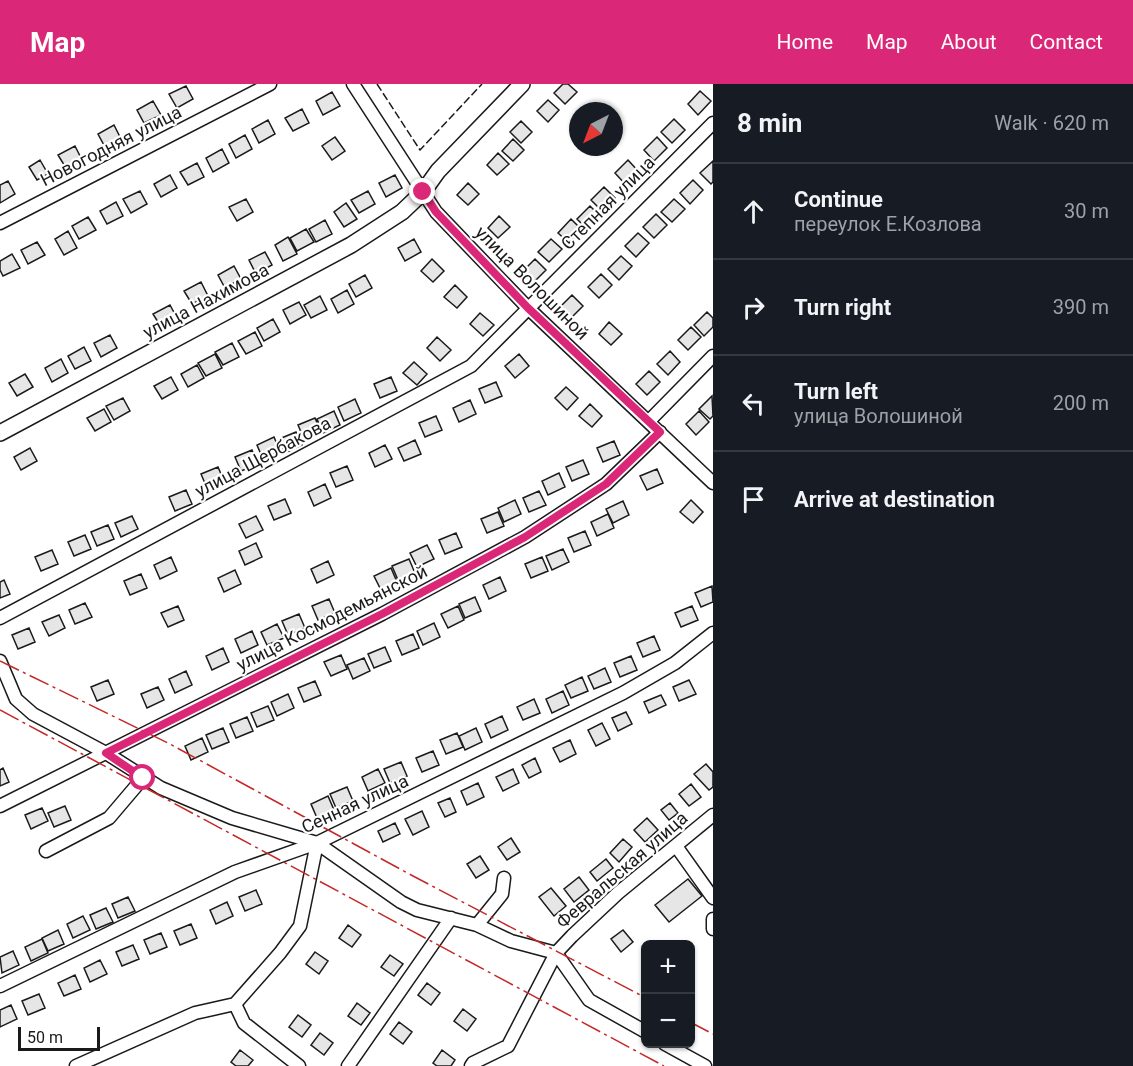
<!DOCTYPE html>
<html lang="en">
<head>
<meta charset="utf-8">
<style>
  :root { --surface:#171b24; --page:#20242c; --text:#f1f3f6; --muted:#9ea1a6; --line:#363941; --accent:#db2777 }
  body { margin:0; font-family:Roboto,sans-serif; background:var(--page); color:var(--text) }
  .controls { position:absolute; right:18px; bottom:18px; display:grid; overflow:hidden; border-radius:9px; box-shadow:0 2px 4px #0004 }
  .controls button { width:54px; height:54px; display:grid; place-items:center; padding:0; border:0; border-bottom:2px solid var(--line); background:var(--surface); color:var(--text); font:30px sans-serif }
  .compass { position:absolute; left:569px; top:18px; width:54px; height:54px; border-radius:50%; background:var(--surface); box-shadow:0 2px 4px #0004; rotate:222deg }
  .scale { position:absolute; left:18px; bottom:15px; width:82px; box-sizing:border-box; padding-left:6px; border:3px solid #1a1a1a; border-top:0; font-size:16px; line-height:21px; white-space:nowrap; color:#1a1a1a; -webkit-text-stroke:4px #fff; paint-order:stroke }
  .stop { position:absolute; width:18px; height:18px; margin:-14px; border:4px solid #db2777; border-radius:50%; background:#fff }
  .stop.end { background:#db2777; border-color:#fff; box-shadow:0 2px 6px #0008 }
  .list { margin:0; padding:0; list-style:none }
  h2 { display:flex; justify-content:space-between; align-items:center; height:78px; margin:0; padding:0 24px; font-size:26px }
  h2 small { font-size:20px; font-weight:400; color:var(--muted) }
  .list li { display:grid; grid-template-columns:39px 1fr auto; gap:18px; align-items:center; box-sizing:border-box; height:96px; padding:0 24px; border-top:2px solid var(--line) }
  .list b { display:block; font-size:22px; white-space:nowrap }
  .list p { margin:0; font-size:20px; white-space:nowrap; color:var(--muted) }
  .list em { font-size:20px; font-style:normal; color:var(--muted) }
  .icon { flex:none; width:33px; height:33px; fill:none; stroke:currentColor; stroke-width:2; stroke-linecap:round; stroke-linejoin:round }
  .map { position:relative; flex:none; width:713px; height:982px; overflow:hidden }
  header { display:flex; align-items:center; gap:36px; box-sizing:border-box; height:84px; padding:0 30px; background:var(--accent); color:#fff }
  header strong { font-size:28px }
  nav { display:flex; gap:33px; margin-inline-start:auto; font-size:21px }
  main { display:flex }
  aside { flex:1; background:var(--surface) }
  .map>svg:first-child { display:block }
</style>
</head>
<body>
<header>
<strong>Map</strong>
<nav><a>Home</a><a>Map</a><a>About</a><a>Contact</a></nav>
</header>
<main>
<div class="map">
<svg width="713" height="982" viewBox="0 0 713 982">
  <rect width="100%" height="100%" fill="#fff"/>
  <path fill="#e6e6e6" stroke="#1a1a1a" stroke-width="1.5" d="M563,0H568L577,8L565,20L554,9Z
    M186,2L193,15L177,24L169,10Z
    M700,7L711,17L698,31L688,20Z
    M332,8L340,22L323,31L316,17Z
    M548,16L559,26L548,38L537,27Z
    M153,17L161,31L144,39L137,26Z
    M302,25L309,39L293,47L285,34Z
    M674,35L685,46L672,59L661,48Z
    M268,36L275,50L259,59L252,45Z
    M521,37L532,48L521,59L510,48Z
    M114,41L121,55L105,63L98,50Z
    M245,51L252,65L236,74L229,60Z
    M335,53L345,67L332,76L322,62Z
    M657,53L667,64L654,77L644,66Z
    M513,55L524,66L513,77L502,67Z
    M75,62L82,76L66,84L58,71Z
    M222,65L229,79L213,88L206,74Z
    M498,69L509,80L497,91L487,81Z
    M40,76L48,90L37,96L29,83Z
    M628,76L638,87L625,100L615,89Z
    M713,77V98L711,100L700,89Z
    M197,79L204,93L188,101L180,88Z
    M170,91L177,104L161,113L154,100Z
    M395,91L402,104L386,113L379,99Z
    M693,96L703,106L690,120L680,109Z
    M8,97L15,110L0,119V101Z
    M468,99L479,110L468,121L457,111Z
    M604,103L615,114L602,127L591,116Z
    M140,107L147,120L131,129L123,115Z
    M368,107L375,120L359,129L351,116Z
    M246,115L253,128L237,137L229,123Z
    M674,115L685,125L672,138L661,128Z
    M116,118L123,132L107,140L100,127Z
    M346,119L357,135L344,143L334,128Z
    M590,122L601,133L588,146L577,135Z
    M656,130L667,141L654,154L643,143Z
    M499,132L510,143L498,154L488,144Z
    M88,133L96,146L79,155L72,142Z
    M571,135L582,146L569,159L558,149Z
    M325,136L332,150L316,158L309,145Z
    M306,145L314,158L297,167L290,154Z
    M68,147L77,164L64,171L55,155Z
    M638,149L649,159L636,173L625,162Z
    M288,153L297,170L283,177L275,161Z
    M414,155L421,168L405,177L398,164Z
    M551,155L562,165L549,178L538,168Z
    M37,158L45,171L28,180L21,166Z
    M265,168L272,181L256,190L249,176Z
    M12,170L20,184L3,192L0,186V177Z
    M621,172L632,182L619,196L608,185Z
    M432,175L444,187L433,198L421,187Z
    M535,175L546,186L533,199L522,188Z
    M234,182L241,195L225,204L218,191Z
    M601,190L612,201L599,214L588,203Z
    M365,191L372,204L356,213L349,200Z
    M201,198L208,212L192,220L184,207Z
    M455,201L467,213L457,224L444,213Z
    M347,206L354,220L338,229L331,215Z
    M572,211L583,222L570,235L559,224Z
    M320,212L327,226L311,234L304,221Z
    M299,218L306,231L290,240L283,226Z
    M170,221L177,234L161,243L153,230Z
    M707,228L713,234V243L704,252L694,241Z
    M480,229L494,241L483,252L470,240Z
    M273,235L280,248L264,257L257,244Z
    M609,238L622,250L611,261L599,250Z
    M691,243L701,253L688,266L678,256Z
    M255,248L262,262L246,270L238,257Z
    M110,251L117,264L101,273L94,259Z
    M437,253L451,266L440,277L427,264Z
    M232,259L239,273L223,281L215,268Z
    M84,263L91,277L75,285L68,272Z
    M670,267L680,278L668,291L657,280Z
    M215,270L222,284L206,292L198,279Z
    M519,270L529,282L515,294L505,282Z
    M61,275L68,289L52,298L45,284Z
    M414,278L427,290L417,301L403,289Z
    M197,281L204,294L188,303L181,290Z
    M649,287L660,298L647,311L636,300Z
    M25,290L33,303L17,312L9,299Z
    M171,293L178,306L162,315L154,302Z
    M391,293L397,307L380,314L374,300Z
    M496,298L502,312L485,319L479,305Z
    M566,303L578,314L567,326L555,314Z
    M712,312L713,332L710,335L699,325Z
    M123,314L130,327L114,336L106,322Z
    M355,315L361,329L344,337L338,323Z
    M470,316L476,330L459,338L453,324Z
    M590,320L602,332L592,343L579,332Z
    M104,325L111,338L95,347L87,334Z
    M334,327L340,341L323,349L317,335Z
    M699,327L709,338L696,351L686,340Z
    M436,332L442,346L425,353L419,339Z
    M315,334L321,348L304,355L298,341Z
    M296,348L302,361L285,369L279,355Z
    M274,353L280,367L263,375L257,361Z
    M415,356L421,370L404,377L398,364Z
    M614,357L620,371L603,378L597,364Z
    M385,361L392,375L375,383L369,369Z
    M30,364L37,377L21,386L14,373Z
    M252,366L258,380L241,387L235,373Z
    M583,376L589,390L572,397L566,383Z
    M347,382L353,396L336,403L330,389Z
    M218,383L224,397L207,404L201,390Z
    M657,385L663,399L647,406L640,392Z
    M559,389L565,403L548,411L542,397Z
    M325,400L331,414L314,422L308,408Z
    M186,406L192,420L175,427L169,413Z
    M539,407L546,421L529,428L523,414Z
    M285,415L291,429L274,436L268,422Z
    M515,416L521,430L504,438L498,424Z
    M691,416L703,428L693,439L680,428Z
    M623,417L629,431L613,439L606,425Z
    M498,428L504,442L487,449L481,435Z
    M608,430L614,444L597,452L591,438Z
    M132,432L138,445L121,453L115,439Z
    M256,432L263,446L246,454L239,440Z
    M108,441L114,455L97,462L91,448Z
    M585,447L591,461L574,468L568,454Z
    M456,449L462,463L445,470L439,456Z
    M85,451L91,465L74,472L68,458Z
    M256,459L262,473L245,481L239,467Z
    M427,461L434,475L417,483L410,469Z
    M563,465L569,478L552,486L546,472Z
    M52,466L58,480L41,487L35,473Z
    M171,473L177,487L160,495L154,481Z
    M542,473L548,487L531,494L525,480Z
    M409,475L415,489L398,496L392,482Z
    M328,477L334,491L317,499L311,485Z
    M391,484L397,498L381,506L374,492Z
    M235,486L241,500L224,508L218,494Z
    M141,490L147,504L130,511L124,497Z
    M500,493L506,507L489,515L483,501Z
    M4,496L10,510L0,514V498Z
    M712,502L713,518L701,523L695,509Z
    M475,513L481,527L465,534L459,520Z
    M329,515L335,529L318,536L312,522Z
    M85,519L92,533L75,540L69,526Z
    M178,522L184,536L168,543L161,529Z
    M458,522L464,536L448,544L441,530Z
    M692,522L698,536L681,543L675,529Z
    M299,530L305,544L288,551L282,537Z
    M59,531L65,544L49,552L42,538Z
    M434,539L440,553L423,561L417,547Z
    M277,540L284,554L267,561L261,548Z
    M29,544L35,558L18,565L12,551Z
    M252,547L258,561L241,569L235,555Z
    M413,550L419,564L402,571L396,557Z
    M654,552L660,566L643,573L637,559Z
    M385,563L391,577L374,584L368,570Z
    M223,564L229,578L212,586L206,572Z
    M341,571L347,585L331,592L324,578Z
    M631,572L637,586L620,593L614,579Z
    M364,574L370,587L353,595L347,581Z
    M605,584L611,598L594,605L588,592Z
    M186,587L192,601L175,609L169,595Z
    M582,593L588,607L571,614L565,601Z
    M108,596L114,610L97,617L91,603Z
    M689,596L696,610L679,617L673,603Z
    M315,597L321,611L304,618L298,604Z
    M158,603L164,616L147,624L141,610Z
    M563,607L569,621L552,629L546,615Z
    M288,610L294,624L277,632L271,618Z
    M661,611L666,621L649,629L644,618Z
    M534,615L540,629L523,636L517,623Z
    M268,622L274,636L257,643L251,629Z
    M626,628L632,640L618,647L612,634Z
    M502,632L508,646L491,654L485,640Z
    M247,633L253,647L236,654L230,640Z
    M602,639L610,655L596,662L588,646Z
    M223,644L229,658L212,665L206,651Z
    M476,644L482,658L465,666L459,652Z
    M457,649L463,663L446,670L440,656Z
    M202,654L208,668L191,676L185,662Z
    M570,656L576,670L560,678L553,664Z
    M433,667L439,681L422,688L416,674Z
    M535,674L541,688L529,694L522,681Z
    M401,678L407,692L390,699L384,685Z
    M706,680L713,688V703L709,706L694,690Z
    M3,684L9,698L0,702V686Z
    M378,685L385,699L368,707L362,693Z
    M513,685L519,699L503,707L496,693Z
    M478,699L484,713L467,721L461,707Z
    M691,700L701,713L689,722L679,710Z
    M347,703L353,717L336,724L330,710Z
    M328,712L334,726L317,734L311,720Z
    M450,714L456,728L445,733L438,719Z
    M670,719L678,729L669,736L661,726Z
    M65,722L71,736L54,743L48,729Z
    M42,724L48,737L31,745L25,731Z
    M422,727L429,743L413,751L405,735Z
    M647,734L658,746L645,758L634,746Z
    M395,739L400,750L383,758L378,747Z
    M511,754L520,768L507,776L498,763Z
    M623,755L632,763L619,778L610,769Z
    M480,772L489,786L476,794L467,780Z
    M606,775L613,784L597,797L590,788Z
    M579,793L589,806L574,818L564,805Z
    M688,795L702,812L669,838L655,821Z
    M551,804L566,822L554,832L539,813Z
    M256,806L262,820L245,827L239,813Z
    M128,813L135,827L118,834L112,820Z
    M227,818L233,832L216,840L210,826Z
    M106,824L113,838L96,845L90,831Z
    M83,832L90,846L73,854L67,840Z
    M191,840L197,854L180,861L174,847Z
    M348,841L361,851L352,863L339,854Z
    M58,846L64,860L48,867L42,854Z
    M623,846L633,858L621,868L611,855Z
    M161,849L167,863L150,870L144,856Z
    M42,855L48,869L31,877L25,863Z
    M133,861L139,875L122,882L116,868Z
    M13,867L19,881L2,889L0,873Z
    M315,868L328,877L319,890L306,880Z
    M390,871L403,880L394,892L381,883Z
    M100,876L107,890L90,898L84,884Z
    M75,891L81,905L64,912L58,899Z
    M427,899L440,909L431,921L418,911Z
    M39,910L45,924L28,931L22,917Z
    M357,919L370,929L361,941L348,932Z
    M11,921L17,935L0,943V926Z
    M463,925L476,935L467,947L454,937Z
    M298,931L311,941L302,953L289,943Z
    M399,938L412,948L403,960L390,950Z
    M320,949L333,959L324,971L311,961Z
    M240,966L253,976L248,982H236L231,978Z
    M442,966L455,976L451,982H437L433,979Z"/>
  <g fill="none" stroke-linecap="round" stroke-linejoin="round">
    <defs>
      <path id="minor" d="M353,0L436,128L528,224L713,399
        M0,139L270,0
        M649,337L713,272
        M0,534L471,282L713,39
        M0,577L16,615L33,630L106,669L161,704L232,734L317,759L401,818L417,826L477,841L511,857L556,869
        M0,722L382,530L525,453L606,400L660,348
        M676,762L713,814
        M46,767L109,734L143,694
        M713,835V845
        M477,841L502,810L504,794
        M556,869L589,916L646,948
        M0,902L235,788L317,759L623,609L675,579L713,549
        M235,920L280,869L300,842L317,759
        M665,960L705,982
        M76,982L195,929L235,920L244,939L299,982
        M348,982L451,834
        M471,982L473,979L508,962L556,869L572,852L618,809L713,731"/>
      <path id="major" d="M0,349L351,161L402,128L423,108L438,87L522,0"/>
    </defs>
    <use href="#minor" stroke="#1a1a1a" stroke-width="15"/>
    <use href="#major" stroke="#1a1a1a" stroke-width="18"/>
    <use href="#minor" stroke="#fff" stroke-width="12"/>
    <use href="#major" stroke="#fff" stroke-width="15"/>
    <path stroke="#1a1a1a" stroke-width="1.5" stroke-dasharray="8 3" stroke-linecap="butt" d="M377,0L420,66L482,0"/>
    <path stroke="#c62828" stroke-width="1.5" stroke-dasharray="21 4.5 3 4.5" stroke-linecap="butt" d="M0,577L168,659L413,792L646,914
      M0,626L664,982
      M690,938L713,950"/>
  </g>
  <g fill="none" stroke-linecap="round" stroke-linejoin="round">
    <path stroke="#db2777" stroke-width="8" d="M143,694L106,669L382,530L525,453L606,400L660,348L528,224L436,128L423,108"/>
  </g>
  <g text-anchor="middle" stroke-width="4.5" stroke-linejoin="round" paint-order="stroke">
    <g font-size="18" fill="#1a1a1a" stroke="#fff">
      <text transform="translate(111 62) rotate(-27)" y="6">Новогодняя улица</text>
      <text transform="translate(608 119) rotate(-45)" y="6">Степная улица</text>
      <text transform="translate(532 199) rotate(45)" y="6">улица Волошиной</text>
      <text transform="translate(206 217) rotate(-28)" y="6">улица Нахимова</text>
      <text transform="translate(263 373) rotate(-28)" y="6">улица Щербакова</text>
      <text transform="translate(332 534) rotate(-27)" y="6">улица Космодемьянской</text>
      <text transform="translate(355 720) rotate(-25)" y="6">Сенная улица</text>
      <text transform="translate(622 786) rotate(-41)" y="6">Февральская улица</text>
    </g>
  </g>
</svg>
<div class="controls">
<button>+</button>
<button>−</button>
</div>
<svg class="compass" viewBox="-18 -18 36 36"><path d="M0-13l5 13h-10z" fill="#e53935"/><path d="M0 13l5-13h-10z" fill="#9ea1a6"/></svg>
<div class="scale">50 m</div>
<div class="stop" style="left:143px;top:694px"></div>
<div class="stop end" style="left:423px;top:108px"></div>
</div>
<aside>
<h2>8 min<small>Walk · 620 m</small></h2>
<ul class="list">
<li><svg class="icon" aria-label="ahead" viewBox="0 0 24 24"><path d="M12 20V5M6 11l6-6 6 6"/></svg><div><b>Continue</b><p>переулок Е.Козлова</p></div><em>30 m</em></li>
<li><svg class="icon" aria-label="right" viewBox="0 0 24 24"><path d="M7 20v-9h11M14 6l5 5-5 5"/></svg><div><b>Turn right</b></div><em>390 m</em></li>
<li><svg class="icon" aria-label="left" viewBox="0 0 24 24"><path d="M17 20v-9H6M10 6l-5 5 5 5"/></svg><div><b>Turn left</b><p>улица Волошиной</p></div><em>200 m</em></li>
<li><svg class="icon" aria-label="arrive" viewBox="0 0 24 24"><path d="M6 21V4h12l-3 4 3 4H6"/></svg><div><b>Arrive at destination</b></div></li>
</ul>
</aside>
</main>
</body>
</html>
